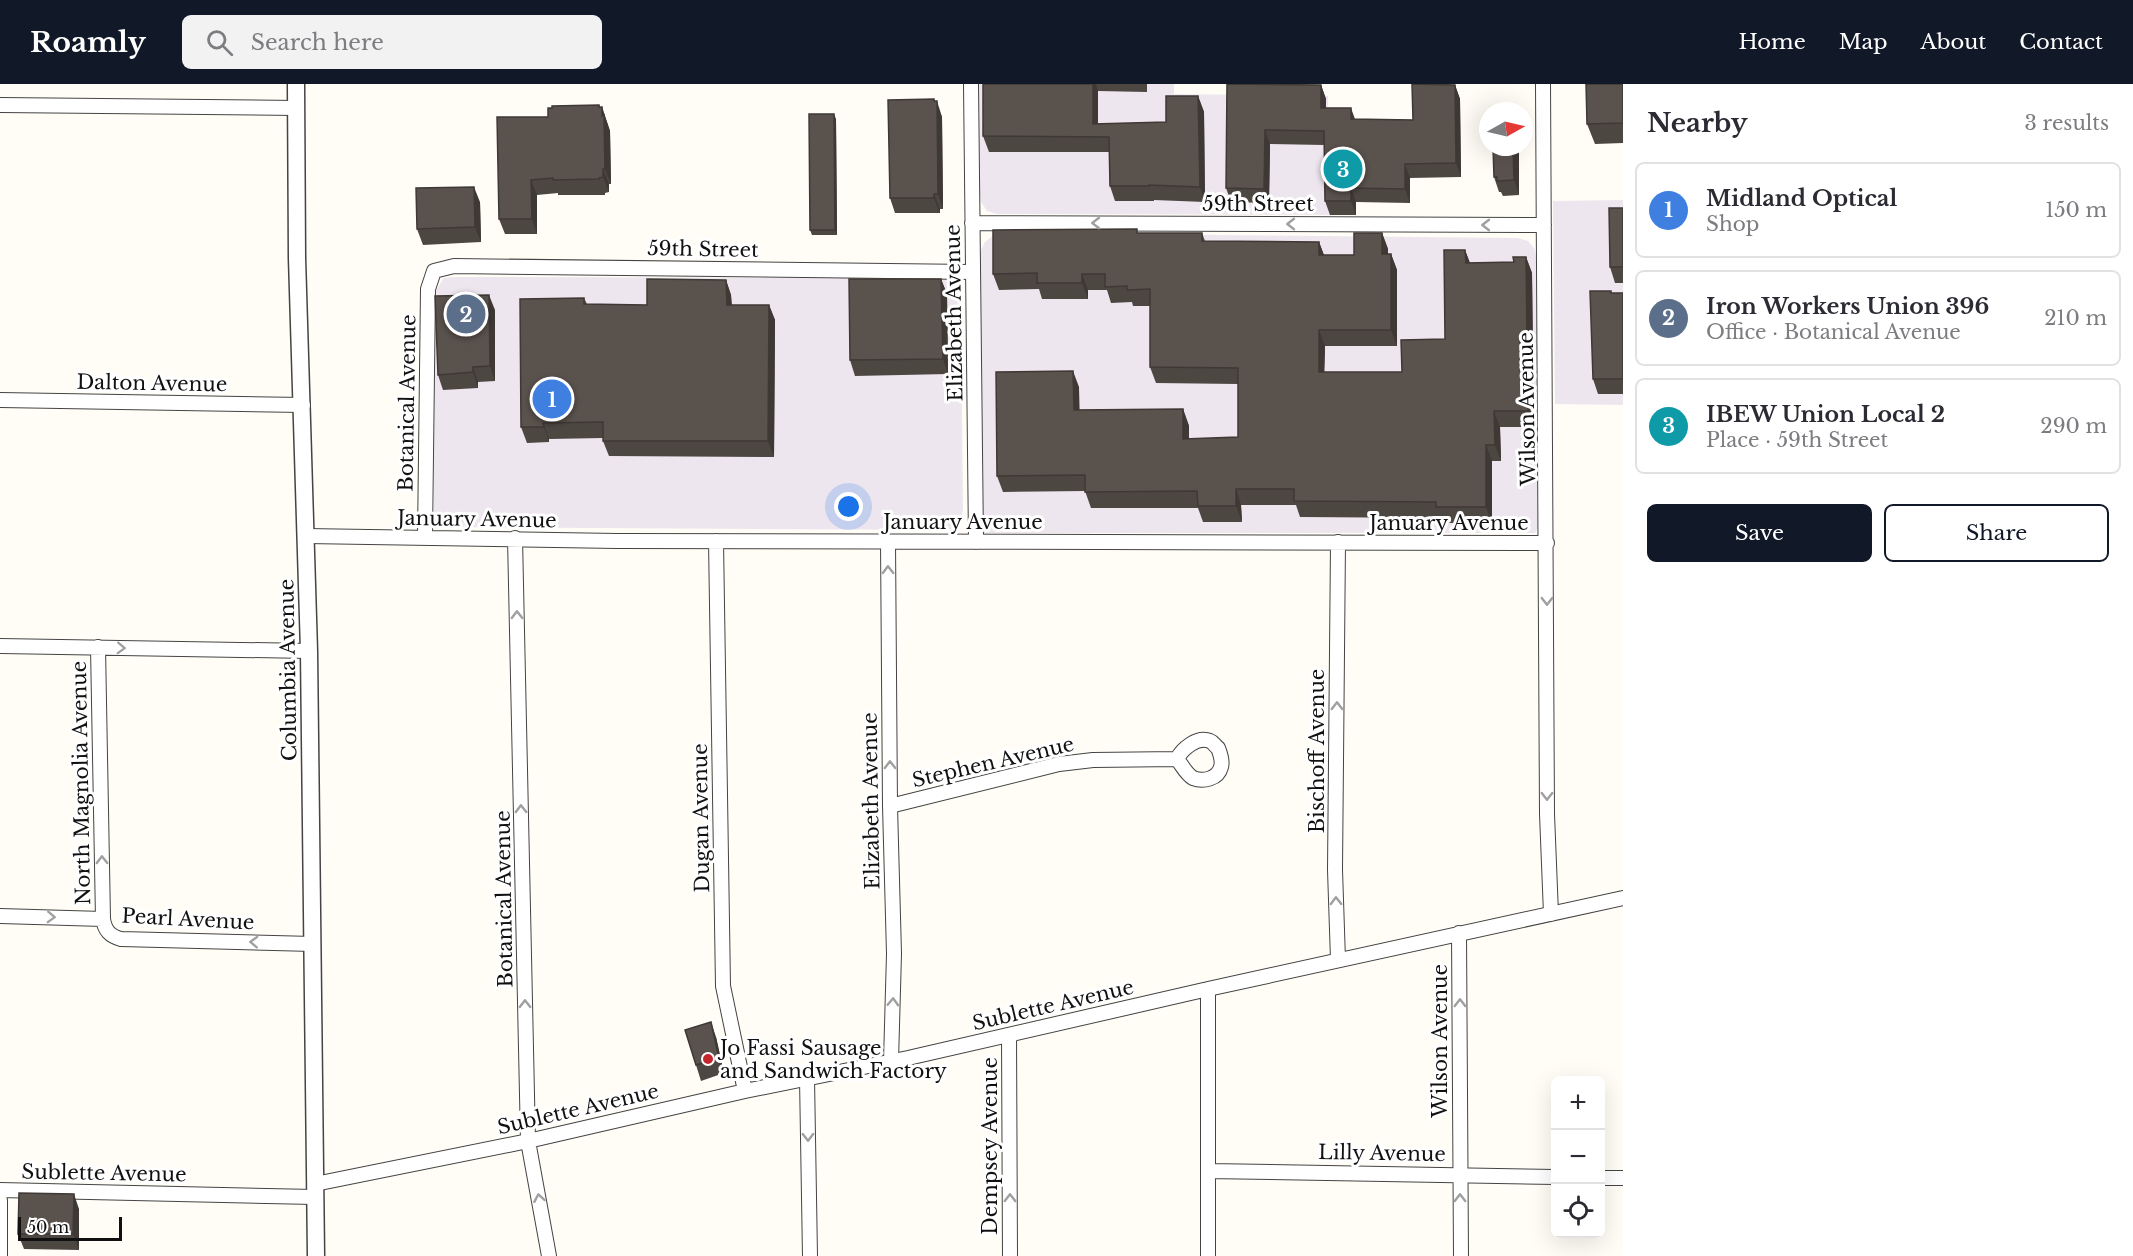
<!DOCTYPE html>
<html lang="en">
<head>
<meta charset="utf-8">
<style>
  :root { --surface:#fff; --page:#f2f2f3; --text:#2b2b33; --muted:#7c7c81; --line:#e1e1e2; --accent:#111827 }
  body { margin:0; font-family:"Libre Baskerville",serif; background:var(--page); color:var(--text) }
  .controls { position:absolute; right:18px; bottom:18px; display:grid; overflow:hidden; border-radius:9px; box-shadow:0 6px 24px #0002 }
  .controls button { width:54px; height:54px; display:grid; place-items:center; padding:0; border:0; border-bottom:2px solid var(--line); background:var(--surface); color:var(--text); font:30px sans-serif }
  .compass { position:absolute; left:1479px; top:18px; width:54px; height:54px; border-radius:50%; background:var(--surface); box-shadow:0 6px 24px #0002; rotate:82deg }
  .scale { position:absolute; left:18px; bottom:15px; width:104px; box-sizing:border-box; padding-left:6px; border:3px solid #111; border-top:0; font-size:16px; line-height:21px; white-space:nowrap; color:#111; -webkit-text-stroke:4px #fff; paint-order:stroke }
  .you { position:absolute; left:849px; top:423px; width:21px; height:21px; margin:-15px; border:4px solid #fff; border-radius:50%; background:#1a73e8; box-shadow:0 0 0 9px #1a73e833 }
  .badge { display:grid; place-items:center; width:39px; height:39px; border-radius:50%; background:var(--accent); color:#fff; font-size:20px; font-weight:700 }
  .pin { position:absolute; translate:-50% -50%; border:3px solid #fff; box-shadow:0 2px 6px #0006 }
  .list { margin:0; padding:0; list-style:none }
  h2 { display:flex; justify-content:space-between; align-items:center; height:78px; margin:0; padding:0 24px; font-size:26px }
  h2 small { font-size:20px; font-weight:400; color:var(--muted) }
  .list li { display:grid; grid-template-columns:39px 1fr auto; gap:18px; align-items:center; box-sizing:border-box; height:96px; margin:0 12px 12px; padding:0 12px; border:2px solid var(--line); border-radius:9px }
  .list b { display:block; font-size:22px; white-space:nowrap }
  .list p { margin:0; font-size:20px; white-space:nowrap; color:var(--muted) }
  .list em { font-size:20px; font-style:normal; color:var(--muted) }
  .actions { display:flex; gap:12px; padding:18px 24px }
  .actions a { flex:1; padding:14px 0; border:2px solid var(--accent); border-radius:9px; text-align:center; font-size:21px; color:var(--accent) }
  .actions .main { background:var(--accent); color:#fff }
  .icon { flex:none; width:33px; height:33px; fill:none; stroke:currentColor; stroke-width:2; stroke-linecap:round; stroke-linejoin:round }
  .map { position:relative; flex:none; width:1623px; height:1172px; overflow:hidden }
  header { display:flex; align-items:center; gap:36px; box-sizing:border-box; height:84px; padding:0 30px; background:var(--accent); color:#fff }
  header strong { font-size:28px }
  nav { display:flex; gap:33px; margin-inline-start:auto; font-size:21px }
  .search { width:420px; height:54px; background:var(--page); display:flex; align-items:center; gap:15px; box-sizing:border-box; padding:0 21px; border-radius:9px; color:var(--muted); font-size:22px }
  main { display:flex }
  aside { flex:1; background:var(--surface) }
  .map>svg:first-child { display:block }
</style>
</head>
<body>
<header>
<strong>Roamly</strong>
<div class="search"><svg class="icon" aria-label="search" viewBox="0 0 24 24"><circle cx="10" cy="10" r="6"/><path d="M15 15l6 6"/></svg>Search here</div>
<nav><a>Home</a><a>Map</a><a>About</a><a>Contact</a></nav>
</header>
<main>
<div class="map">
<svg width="1623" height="1172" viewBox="0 0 1623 1172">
  <rect width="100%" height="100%" fill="#fffdf5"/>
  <path fill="#eee6ef" d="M978,0H1174V10L1328,12L1330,131L997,130L987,127L981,118L979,107Z
    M1623,116V321L1555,320L1553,117Z
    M1006,149L1518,154L1528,157L1534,164L1537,175L1538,443L1535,449H983L980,168L985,158L994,151Z
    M455,193L944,194L954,200L959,210L961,225L963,427L959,439L952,445L940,446L437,443L434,437V209L444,194Z"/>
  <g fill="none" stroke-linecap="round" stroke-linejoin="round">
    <defs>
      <path id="minor" d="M971,0L976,458
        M1543,0L1547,730L1551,830
        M0,21L296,24
        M972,139L1544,141
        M0,316L303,321
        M306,452L617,457L1547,459
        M425,454L428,205L434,187L454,182L972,188
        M515,454L528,1057L549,1172
        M716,457L723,902L745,1007
        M888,458L890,722L894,870L891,977
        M0,562L309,567
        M98,563L103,835C105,847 110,852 121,855L313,860
        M890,722L1059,680L1093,676L1177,675C1182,681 1186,690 1193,694C1203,698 1218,695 1221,683C1223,677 1220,669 1218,664C1215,662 1213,658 1210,657C1197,652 1182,665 1177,675
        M0,832L103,835
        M1459,849L1461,1172
        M1338,876L1335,786L1338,458
        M1208,905V1172
        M1009,951L1010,1172
        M807,994L810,1172
        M1208,1087L1556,1093
        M1600,1094H1623
        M315,1100L528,1057L745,1007L908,974L1208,905L1623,814
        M0,1106L315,1113
        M0,1116V1172"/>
      <path id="tertiary" d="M296,0L297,174L309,567L316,1172"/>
    </defs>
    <use href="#minor" stroke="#444" stroke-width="16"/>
    <use href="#tertiary" stroke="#444" stroke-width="19"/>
    <use href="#minor" stroke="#fff" stroke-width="14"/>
    <use href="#tertiary" stroke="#fff" stroke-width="16"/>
  </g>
  <path fill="#4d4742" d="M983,0H1147V8L1098,7V40L1166,38L1198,12L1204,28L1205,118L1154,116V117H1115L1110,102L1109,68H989L983,52Z
    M1227,0L1321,1L1326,15V24L1355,35L1413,36L1412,0L1455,1L1460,15L1461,93L1410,94V119L1356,118V131H1330L1325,117L1324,61L1270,60L1269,119L1231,118L1226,104Z
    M1623,0V59L1595,60L1587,40Z
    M935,17L942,33L943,125H940V129H895L890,114Z
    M599,21L600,23H602L610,47L611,100H609V108L605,109V111H558V109L537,111V150H505L499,135L552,24Z
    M836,35L837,151H812L810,146Z
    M1493,63H1519V111L1503,112L1501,108H1499L1494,93Z
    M480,118L481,158L423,161L417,145Z
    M1623,124V199H1615L1610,183Z
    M1138,149H1202L1205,157L1319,158L1324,171H1354L1382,149L1388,165V170H1391L1397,186V262H1325L1324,288H1402L1445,255L1465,166L1470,179L1514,178L1526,173L1532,189L1533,271L1526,272V286L1533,302L1534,343H1500L1501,377H1492V439H1442L1440,434L1300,433L1296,421H1241L1242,438H1203L1198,424H1091L1085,407L1003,408L997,392L1079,303V326L1183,325L1189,342V355L1238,353V300L1156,299L1150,283V222H1133L1132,218L1111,219L1107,206H1088V215H1042L1039,205L999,206L993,190Z
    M941,195L947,210L948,290L855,292L850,276Z
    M726,196L731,211L732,221H769L775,236L774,373L609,372L603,357V354L549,355V358L527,359L521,343L584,214L587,220L647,221Z
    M1612,209H1623V310H1598L1593,295Z
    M495,226V297L478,298V304L443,306L438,291Z
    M716,953L724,989L701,997L696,981Z
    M79,1125V1166L24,1165L18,1150Z"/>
  <path fill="#3f3936" d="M1093,0H1096L1098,7V53L1093,40Z
    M1321,1L1326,15V38L1321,24Z
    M1455,1L1460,15L1461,93L1456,79Z
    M1198,12L1204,28L1205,118L1200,103Z
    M934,15L937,22V17L942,33L943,125L938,110Z
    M599,21L602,31V23L610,47L611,100L605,85Z
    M1351,24L1356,38L1351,35Z
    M834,30L836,35L837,151L835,146Z
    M1265,46L1270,60L1269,119L1264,105Z
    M1513,63H1519V111L1514,96Z
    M1405,80L1410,94V119L1405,105Z
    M603,85L609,100V108L603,93Z
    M531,96L537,111V150L532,135Z
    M474,103L480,118L481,158L475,143Z
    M1351,104L1356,118V131L1351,117Z
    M934,110L940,125V129L934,114Z
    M1382,149L1388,165V187L1382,170Z
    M1319,158L1325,174L1319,171Z
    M1465,166L1471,182L1466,179Z
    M1391,170L1397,186V262L1391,246Z
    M1526,173L1532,189L1533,271L1527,255Z
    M1082,190L1088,206V215L1082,199Z
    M941,195L947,210L948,290L943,275Z
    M726,196L731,211L732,236L727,221Z
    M489,211L495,226V297L490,282Z
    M769,221L775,236L774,373L768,357Z
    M1319,246L1325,262L1324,304L1319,288Z
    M1520,256L1526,272V302L1520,286Z
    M473,283L478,298V304L473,288Z
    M1528,286L1533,302L1534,343L1528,327Z
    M1073,287L1079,303L1080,342L1074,326Z
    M1183,325L1189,342V372L1183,355Z
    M1494,327L1500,343L1501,377L1495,361Z
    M543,339L549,355V358L544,343Z
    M1486,361L1492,377V439L1486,423Z
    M1236,405L1241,421L1242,438L1236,422Z
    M711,938L716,953L724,989L719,974Z
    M74,1110L79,1125V1166L73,1150Z"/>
  <path fill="#5a524d" stroke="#3f3936" stroke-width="1.5" d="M983,0H1093V40L1166,38V12H1198L1200,103L1149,101V102H1110L1109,53L983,52Z
    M1227,0L1321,1V24H1351V35L1413,36L1412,0L1455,1L1456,79L1405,80V105L1351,104V117H1325L1324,47L1265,46L1264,105L1226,104Z
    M1586,0H1623V39L1587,40Z
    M934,15V17H937L938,110H934V114H890L888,16Z
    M599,21V23H602V32L604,31L605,85H603V93L599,94V95L553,96V94L531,96L532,135H499L497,33H548V24H552V22Z
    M809,30H834L835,146H810Z
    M1493,63H1513L1514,96L1497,97V93H1494Z
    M474,103L475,143L417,145L416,104Z
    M1609,124H1623V183H1610Z
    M1137,145V149H1202V157L1319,158V171H1354V149H1382V170H1391V246H1319V288H1402L1401,256L1445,255L1444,166H1465L1466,179L1514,178L1513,173H1526L1527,255L1520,256V286H1528V327H1494L1495,361H1486V423H1436V418L1294,417V405H1236V422H1198L1197,407L1085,408V391L997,392L996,288L1073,287L1074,326L1183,325V355L1238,353V284L1150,283V205L1127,206V202L1105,203V190H1082V199H1037V189L993,190V146Z
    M647,195L726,196L727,221H769L768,357H603V338L543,339L544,343H521L520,215L584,214V220L647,221Z
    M849,195H941L943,275L850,276Z
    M1590,207H1611V209H1623V295H1593Z
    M489,211L490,282L473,283V288L438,291L435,212Z
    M711,938L719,974L696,981L685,946Z
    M19,1109L74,1110L73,1150H18Z"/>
  <defs><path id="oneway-chevron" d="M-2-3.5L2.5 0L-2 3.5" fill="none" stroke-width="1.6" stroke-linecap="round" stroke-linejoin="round" transform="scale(1.5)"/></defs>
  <g stroke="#a0a0a0">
    <use href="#oneway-chevron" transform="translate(1096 139) rotate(-180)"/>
    <use href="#oneway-chevron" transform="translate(1291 140) rotate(-180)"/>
    <use href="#oneway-chevron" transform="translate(1486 141) rotate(-180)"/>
    <use href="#oneway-chevron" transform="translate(888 486) rotate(-91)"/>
    <use href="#oneway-chevron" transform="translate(1547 517) rotate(90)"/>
    <use href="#oneway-chevron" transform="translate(517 531) rotate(-91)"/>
    <use href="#oneway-chevron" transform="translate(121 564) rotate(2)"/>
    <use href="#oneway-chevron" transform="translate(1337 622) rotate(-90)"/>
    <use href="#oneway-chevron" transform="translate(890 681) rotate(-91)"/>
    <use href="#oneway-chevron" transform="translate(1547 712) rotate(90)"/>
    <use href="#oneway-chevron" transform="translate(521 725) rotate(-91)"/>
    <use href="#oneway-chevron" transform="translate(102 776) rotate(-91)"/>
    <use href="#oneway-chevron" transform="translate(1336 817) rotate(-91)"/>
    <use href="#oneway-chevron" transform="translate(51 833) rotate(2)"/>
    <use href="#oneway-chevron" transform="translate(254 858) rotate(-178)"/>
    <use href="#oneway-chevron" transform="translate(893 918) rotate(-88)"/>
    <use href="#oneway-chevron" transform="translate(1460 919) rotate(-90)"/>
    <use href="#oneway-chevron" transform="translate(525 920) rotate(-91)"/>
    <use href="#oneway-chevron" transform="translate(808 1053) rotate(89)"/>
    <use href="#oneway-chevron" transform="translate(539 1114) rotate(-100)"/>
    <use href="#oneway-chevron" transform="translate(1010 1114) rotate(-90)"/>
    <use href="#oneway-chevron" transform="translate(1460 1114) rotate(-90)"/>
  </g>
  <circle fill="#c4262e" stroke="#fff" stroke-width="2" cx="708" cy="975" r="6"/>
  <g text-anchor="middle" stroke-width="6" stroke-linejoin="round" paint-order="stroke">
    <g font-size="20" fill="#111" stroke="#fff">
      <text x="1258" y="127">59th Street</text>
      <text transform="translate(703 165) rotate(1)" y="7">59th Street</text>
      <text transform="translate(954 229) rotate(-91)" y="7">Elizabeth Avenue</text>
      <text transform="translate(152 299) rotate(1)" y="7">Dalton Avenue</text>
      <text transform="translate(407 319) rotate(-89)" y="7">Botanical Avenue</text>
      <text transform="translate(1527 325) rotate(-91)" y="7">Wilson Avenue</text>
      <text transform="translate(477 435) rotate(1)" y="7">January Avenue</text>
      <text x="963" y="445">January Avenue</text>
      <text x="1449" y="446">January Avenue</text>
      <text transform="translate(288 586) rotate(-91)" y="7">Columbia Avenue</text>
      <text transform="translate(1317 667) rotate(-90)" y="7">Bischoff Avenue</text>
      <text transform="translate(993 678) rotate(-13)" y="7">Stephen Avenue</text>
      <text transform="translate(81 699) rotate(-91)" y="7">North Magnolia Avenue</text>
      <text transform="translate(871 717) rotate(-91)" y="7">Elizabeth Avenue</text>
      <text transform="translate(701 734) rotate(-91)" y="7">Dugan Avenue</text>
      <text transform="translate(504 815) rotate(-91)" y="7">Botanical Avenue</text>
      <text transform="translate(188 835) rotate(3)" y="7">Pearl Avenue</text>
      <text transform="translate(1053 921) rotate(-13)" y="7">Sublette Avenue</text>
      <text transform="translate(1440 957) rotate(-90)" y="7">Wilson Avenue</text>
      <text transform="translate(578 1025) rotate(-13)" y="7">Sublette Avenue</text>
      <text transform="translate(990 1062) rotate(-90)" y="7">Dempsey Avenue</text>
      <text transform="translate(1382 1069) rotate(1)" y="7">Lilly Avenue</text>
      <text transform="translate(104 1089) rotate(1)" y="7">Sublette Avenue</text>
    </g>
    <g font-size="20" fill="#111" stroke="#fff" text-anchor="start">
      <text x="720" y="971">Jo Fassi Sausage<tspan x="720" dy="23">and Sandwich Factory</tspan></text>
    </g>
  </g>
</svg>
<div class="controls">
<button>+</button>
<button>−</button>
<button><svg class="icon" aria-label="locate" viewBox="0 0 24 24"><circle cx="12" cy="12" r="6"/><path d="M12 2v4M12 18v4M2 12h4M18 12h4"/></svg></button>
</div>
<svg class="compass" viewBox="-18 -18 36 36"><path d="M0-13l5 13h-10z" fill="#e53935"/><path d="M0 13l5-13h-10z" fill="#7c7c81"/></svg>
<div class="scale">50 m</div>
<div class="you"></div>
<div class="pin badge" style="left:552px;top:315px;background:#3f7fe0">1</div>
<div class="pin badge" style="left:466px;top:230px;background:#5c6f8a">2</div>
<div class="pin badge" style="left:1343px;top:85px;background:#0f9aa8">3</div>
</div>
<aside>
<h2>Nearby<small>3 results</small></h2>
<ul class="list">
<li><span class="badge" style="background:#3f7fe0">1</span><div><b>Midland Optical</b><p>Shop</p></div><em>150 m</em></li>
<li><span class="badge" style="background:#5c6f8a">2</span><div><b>Iron Workers Union 396</b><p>Office · Botanical Avenue</p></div><em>210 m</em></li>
<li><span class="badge" style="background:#0f9aa8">3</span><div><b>IBEW Union Local 2</b><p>Place · 59th Street</p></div><em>290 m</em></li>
</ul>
<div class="actions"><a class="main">Save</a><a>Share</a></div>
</aside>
</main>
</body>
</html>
